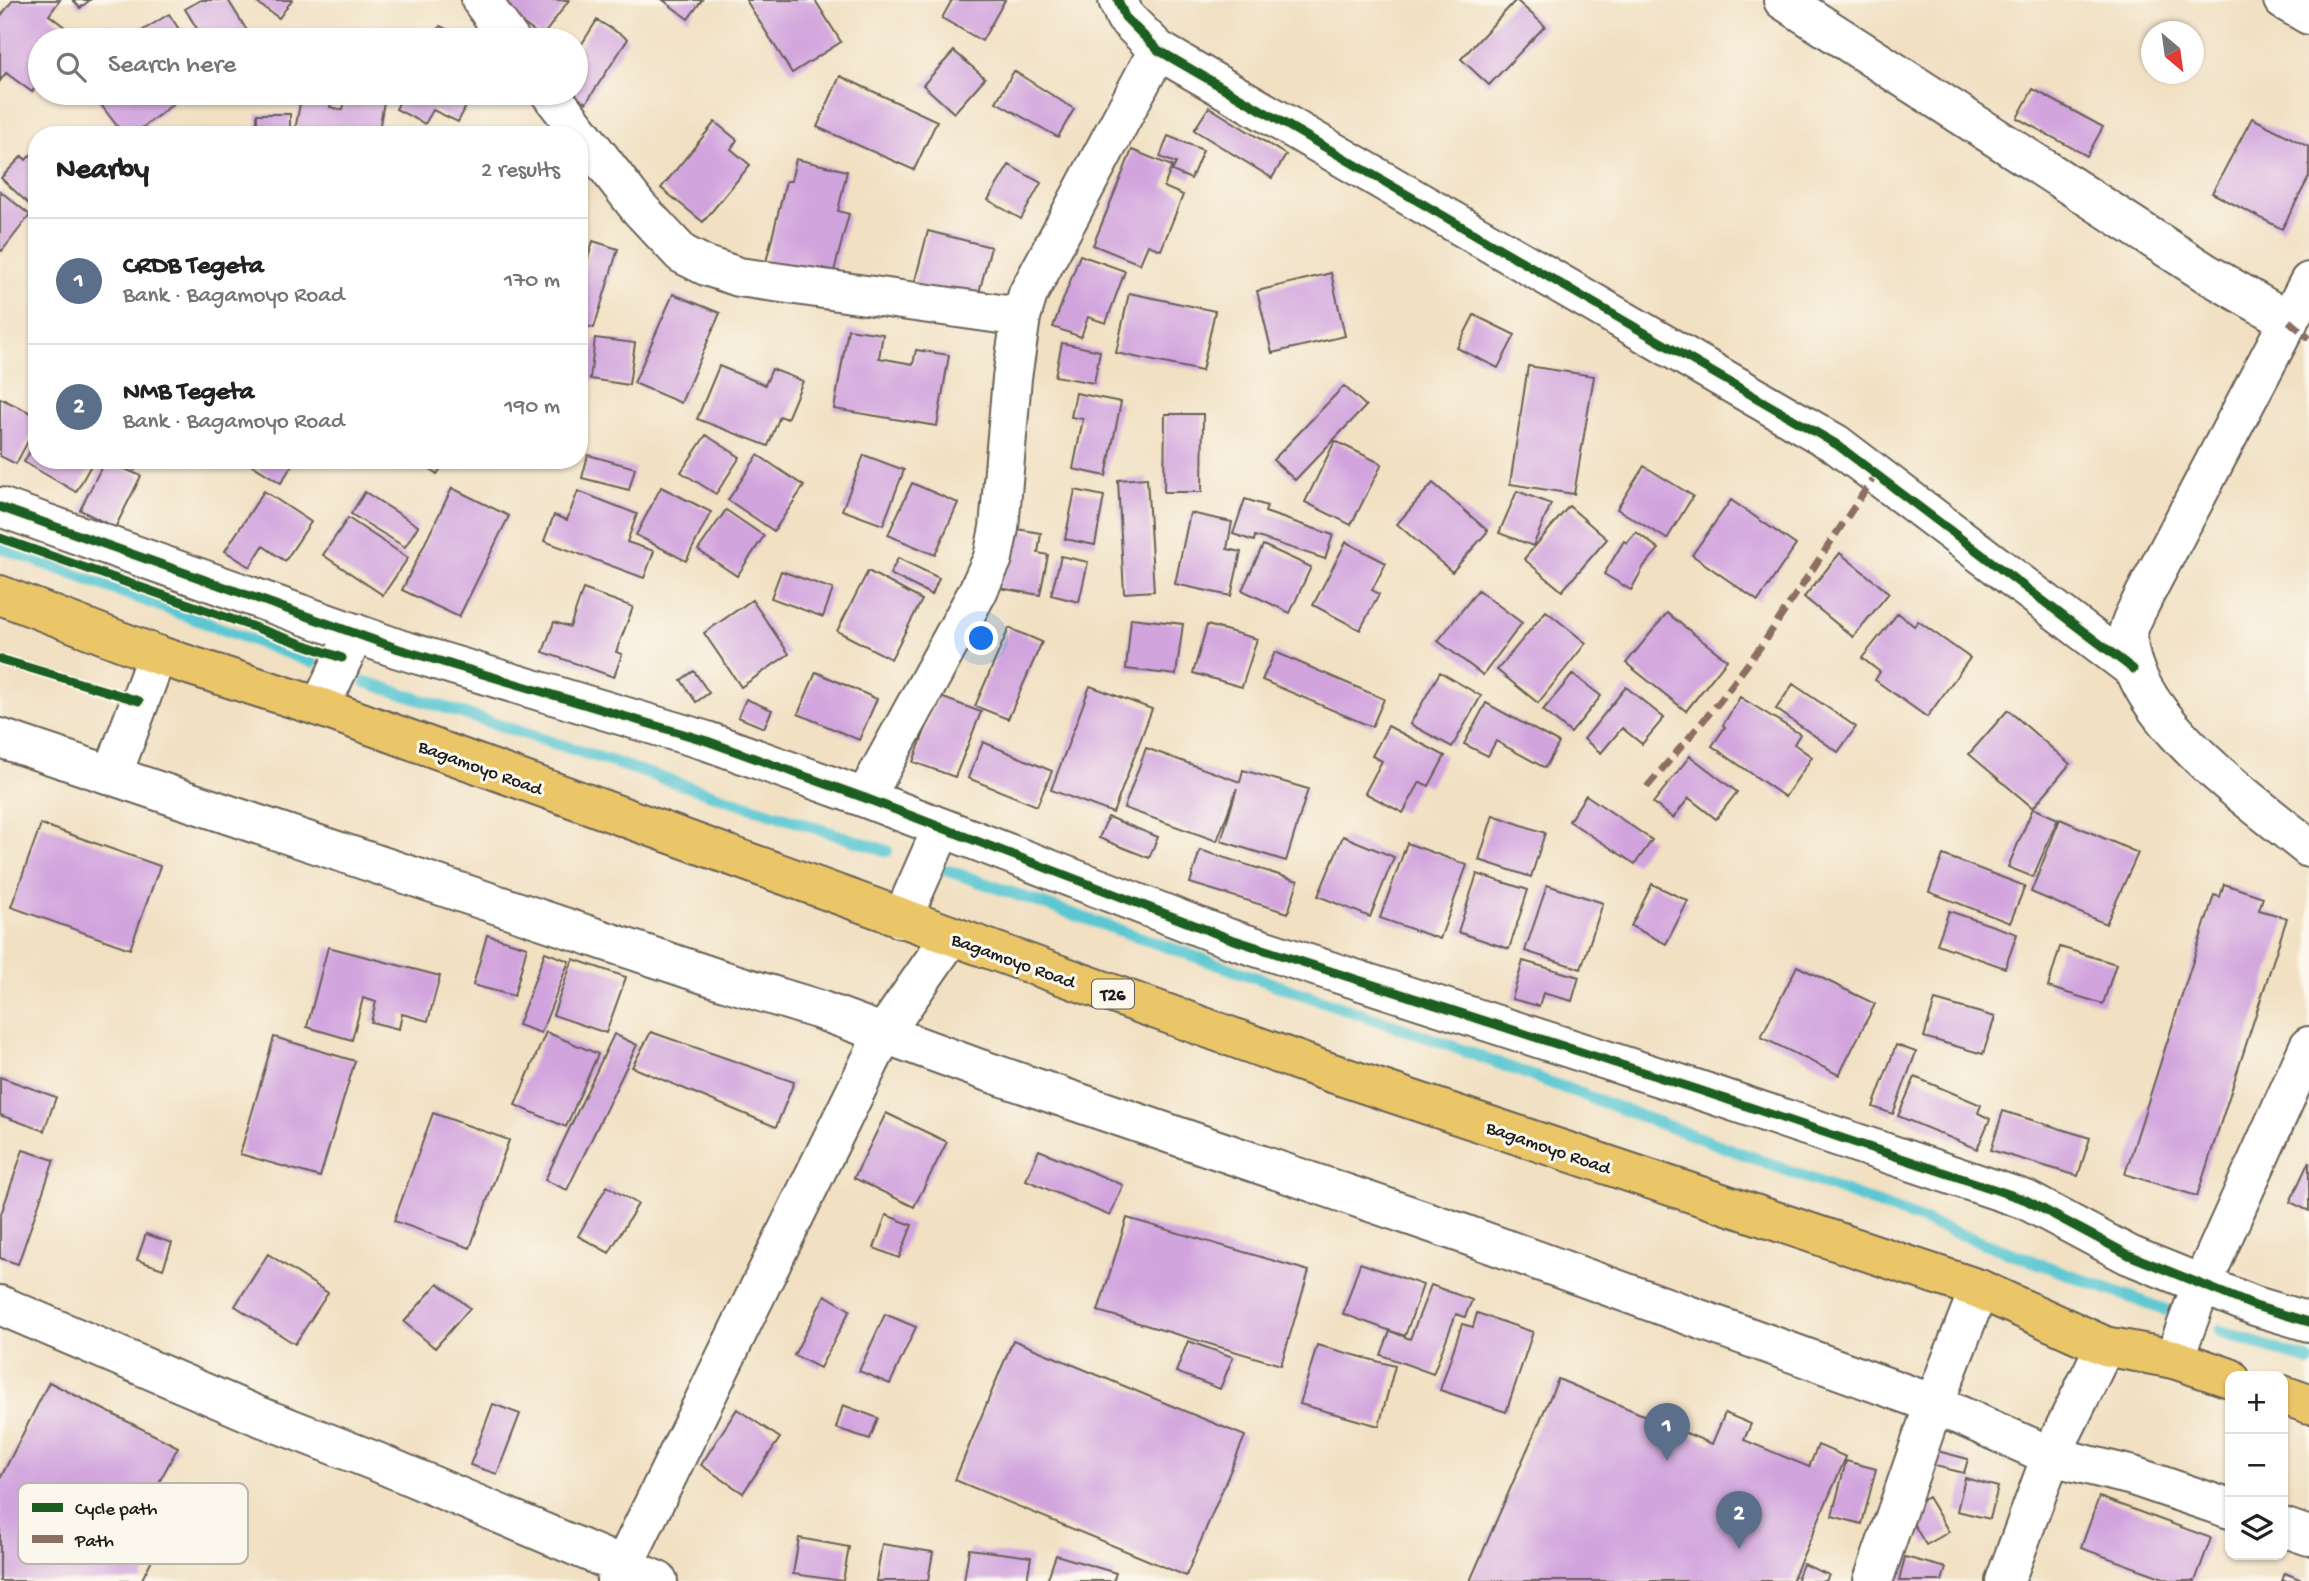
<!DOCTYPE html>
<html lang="en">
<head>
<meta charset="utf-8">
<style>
  :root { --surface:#fff; --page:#f6f6f6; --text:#222; --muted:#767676; --line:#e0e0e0; --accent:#d1495b }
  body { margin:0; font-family:"Gochi Hand",sans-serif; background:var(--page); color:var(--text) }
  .controls { position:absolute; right:21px; bottom:21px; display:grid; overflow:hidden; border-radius:14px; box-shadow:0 2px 5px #0004 }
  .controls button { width:63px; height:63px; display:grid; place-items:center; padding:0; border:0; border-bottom:2px solid var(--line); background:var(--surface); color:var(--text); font:35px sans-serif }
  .compass { position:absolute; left:2141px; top:21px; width:63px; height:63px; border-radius:50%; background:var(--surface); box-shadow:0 2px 5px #0004; rotate:151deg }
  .you { position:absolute; left:982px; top:639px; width:24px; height:24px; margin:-18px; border:5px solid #fff; border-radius:50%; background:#1a73e8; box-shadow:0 0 0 10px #1a73e833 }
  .badge { display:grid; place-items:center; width:46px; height:46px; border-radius:50%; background:var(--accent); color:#fff; font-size:23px; font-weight:700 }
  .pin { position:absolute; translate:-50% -58px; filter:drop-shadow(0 2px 4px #0008) }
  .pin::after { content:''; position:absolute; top:37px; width:24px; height:21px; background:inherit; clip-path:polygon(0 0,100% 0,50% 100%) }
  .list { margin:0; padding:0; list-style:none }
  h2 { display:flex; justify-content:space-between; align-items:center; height:91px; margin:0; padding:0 28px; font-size:30px }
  h2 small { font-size:23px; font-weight:400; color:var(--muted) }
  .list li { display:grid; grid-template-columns:46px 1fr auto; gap:21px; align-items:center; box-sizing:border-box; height:126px; padding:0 28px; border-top:2px solid var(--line) }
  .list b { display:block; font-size:26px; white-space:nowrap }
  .list p { margin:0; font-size:23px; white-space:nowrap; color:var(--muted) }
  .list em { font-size:23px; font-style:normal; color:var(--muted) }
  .icon { flex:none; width:38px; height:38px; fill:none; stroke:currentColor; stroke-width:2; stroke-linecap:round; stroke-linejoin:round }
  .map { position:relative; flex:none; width:2309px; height:1581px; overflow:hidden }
  .search { position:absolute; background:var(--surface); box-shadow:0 2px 5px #0004; left:28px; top:28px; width:560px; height:77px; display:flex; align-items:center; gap:18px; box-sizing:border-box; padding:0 24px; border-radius:38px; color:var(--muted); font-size:26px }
  .panel { position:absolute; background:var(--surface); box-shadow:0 2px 5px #0004; left:28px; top:126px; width:560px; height:343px; border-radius:28px }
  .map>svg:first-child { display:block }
</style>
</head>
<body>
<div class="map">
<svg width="2309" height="1581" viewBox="0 0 2309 1581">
  <rect width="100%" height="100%" fill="#fbf7ec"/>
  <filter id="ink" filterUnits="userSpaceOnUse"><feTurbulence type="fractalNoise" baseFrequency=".0143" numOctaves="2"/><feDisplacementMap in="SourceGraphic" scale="14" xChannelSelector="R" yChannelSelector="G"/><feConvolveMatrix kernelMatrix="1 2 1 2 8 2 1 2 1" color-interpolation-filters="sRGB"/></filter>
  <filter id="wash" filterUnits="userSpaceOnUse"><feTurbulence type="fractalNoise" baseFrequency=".00686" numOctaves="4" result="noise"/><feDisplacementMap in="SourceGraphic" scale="28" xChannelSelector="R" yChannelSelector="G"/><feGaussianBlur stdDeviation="1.57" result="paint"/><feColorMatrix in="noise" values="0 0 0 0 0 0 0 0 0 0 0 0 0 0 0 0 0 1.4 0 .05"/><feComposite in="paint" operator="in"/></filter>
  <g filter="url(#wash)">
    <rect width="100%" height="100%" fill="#f1e0c2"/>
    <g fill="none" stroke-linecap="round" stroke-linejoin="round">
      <path stroke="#5bc7d2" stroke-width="12" d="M0,547L312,662
        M366,682L887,851
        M946,870L1435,1040L2165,1310
        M2220,1331L2309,1361"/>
    </g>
    <g id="blocks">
      <path fill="#d2a4de" d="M13,0H60L49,15L75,35L71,40H40V81L32,92L6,73L0,81V17Z
        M73,0H90L80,8Z
        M201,0H228L251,37L246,40H204L185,9Z
        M253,0H292L279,18Z
        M505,0H569L542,37L500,7Z
        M663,0H702L688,19Z
        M746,0H815L841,42L792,73Z
        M952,0H1005L982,41L942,18Z
        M1516,0L1545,26L1489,85L1461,59Z
        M169,14L186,40H142L137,34Z
        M597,20L628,39L586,103L570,93H576V53Z
        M440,26L468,40H433Z
        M117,33L123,40H109Z
        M954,51L985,78L954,113L923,85Z
        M1014,71L1074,109L1058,137L996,102Z
        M840,76L937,121L914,170L817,127Z
        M2033,89L2103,127L2087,156L2017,118Z
        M92,93H163L173,104L133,135H124Z
        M302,93H333L330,107L343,110L346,96L384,102L378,135H294Z
        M404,93H473L458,122L433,110L425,124L396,109Z
        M1209,107L1286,155L1272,178L1194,130Z
        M257,114H290V135H257Z
        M2252,118L2309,147V177L2282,229L2212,193Z
        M715,122L737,140L731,149L750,165L703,222L661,188Z
        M1168,136L1203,150L1191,179L1172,171L1176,163L1160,157Z
        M37,148V204L33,208L1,178L22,156L26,160Z
        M1132,150L1172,166L1164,187L1183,195L1161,250L1148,245L1140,264L1093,245Z
        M796,159L847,171L838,211L849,214L834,271L823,268L820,278L765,266L786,181H791Z
        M1009,165L1041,183L1021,219L988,200Z
        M0,191L30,215L2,251L0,249Z
        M928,231L991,247L975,308L912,292Z
        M593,241L618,249L594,328L579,324V288Z
        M1080,255L1125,271L1106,323L1088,317L1081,337L1053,327Z
        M1331,273L1345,336L1272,353L1257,291Z
        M1129,293L1215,311L1202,371L1116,353Z
        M673,294L720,313L681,403L634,383Z
        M1474,315L1515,335L1498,368L1457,348Z
        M848,329L883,334L879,358L913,364L916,350L949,355L937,426L834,409Z
        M595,338L635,343L629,385L590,379Z
        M1062,343L1100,351L1094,383L1055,376Z
        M719,366L765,385L772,369L803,381L787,419L780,416L768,446L697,419Z
        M1528,366L1594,376L1574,494L1510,484Z
        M1344,386L1366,406L1295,480L1273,460Z
        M1076,393L1121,402L1106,476L1073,469L1083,419L1071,417Z
        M0,398L37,416V424L16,464L0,456Z
        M1165,414H1203L1202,492H1164Z
        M706,435L740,457L716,494L681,472Z
        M37,439V460H94L76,492L24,462Z
        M1335,441L1382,464L1351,525L1305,502Z
        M588,455L635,468L629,490L582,478Z
        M758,455L804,486L774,531L728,500Z
        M864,455L904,470L883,525L842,510Z
        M105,460L141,476L115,528L80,510Z
        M120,460H141L135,470Z
        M244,460H295L281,483Z
        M418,460H447L437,474Z
        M1644,466L1693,496L1667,539L1617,509Z
        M1147,478L1154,591L1124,593L1118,480Z
        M912,483L958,503L935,555L888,535Z
        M1433,483L1488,531L1452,572L1397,524Z
        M661,487L711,512L686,561L636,535Z
        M452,488L509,516L459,617L402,590Z
        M1075,490L1104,496L1095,545L1065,539Z
        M264,491L311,522L285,561L263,546L250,567L225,551Z
        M578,491L637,514L627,542L654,551L644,578L544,541L554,515L567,520Z
        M1517,491L1551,504L1533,546L1499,533Z
        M365,492L418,526L405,547L351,514Z
        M1245,499L1267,506L1265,512L1333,535L1325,559L1255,536L1254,541L1233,534Z
        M1731,500L1796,545L1758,601L1692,555Z
        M1569,506L1607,539L1562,591L1524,559Z
        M726,510L764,536L737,576L698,550Z
        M1190,513L1232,522L1227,549L1241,552L1231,596L1175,584Z
        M348,518L408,558L383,595L323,555Z
        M1011,528L1041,533L1038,553L1048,555L1040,595L999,588Z
        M1636,532L1659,549L1644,566L1631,590L1604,574L1624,541L1627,543Z
        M1346,542L1386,563L1372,590L1379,594L1360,630L1313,605Z
        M1263,545L1311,567L1290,613L1242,590Z
        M1840,553L1889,593L1853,637L1804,597Z
        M1061,556L1088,562L1079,602L1051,595Z
        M898,558L939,578L932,595L890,574Z
        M781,571L833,589L823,617L771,598Z
        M868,571L922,600L891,659L837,631Z
        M583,589L633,607L616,652L622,654L614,677L543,652L554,622L570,627Z
        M1478,590L1522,623L1483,675L1438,641Z
        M752,600L789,654L741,687L704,633Z
        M1546,611L1586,643L1538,703L1497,670Z
        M1667,613L1727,660L1686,711L1626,663Z
        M1898,613L1914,626L1918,621L1970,658L1927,717L1875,680L1880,672L1862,658Z
        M1131,618L1183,624L1176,675L1126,669Z
        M1207,625L1257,639L1242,687L1193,673Z
        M1009,628L1042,642L1008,719L975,706Z
        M1275,652L1384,699L1372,727L1262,680Z
        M694,671L709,693L696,702L681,680Z
        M816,672L877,699L859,740L798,714Z
        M1440,672L1481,696L1452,747L1410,724Z
        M1573,674L1601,696L1571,733L1543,710Z
        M1793,684L1856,727L1838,752L1776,709Z
        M1090,686L1152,709L1113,813L1051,790Z
        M1626,687L1664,718L1642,744L1622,728L1601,753L1584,739Z
        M938,696L981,712L955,777L913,762Z
        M1740,697L1800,734L1794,744L1812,757L1785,797L1712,746L1725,727L1723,725Z
        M746,699L772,710L764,728L738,717Z
        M1486,703L1559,743L1545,768L1496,741L1488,756L1464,744Z
        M2008,710L2070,764L2033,808L1969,754Z
        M1388,726L1445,756L1429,786L1420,782L1403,813L1365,793L1382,761L1372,756Z
        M983,742L1052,771L1037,806L968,778Z
        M1146,748L1240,782L1243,770L1308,789L1286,861L1221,841L1237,788L1217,841L1124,808Z
        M1690,756L1737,792L1716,819L1689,798L1673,818L1653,803Z
        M1586,795L1652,840L1635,864L1569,821Z
        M2033,808L2058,819L2033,877L2008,867Z
        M1493,815L1545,833L1531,877L1479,860Z
        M1108,817L1158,837L1149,858L1099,838Z
        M2060,819L2138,853L2106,924L2031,892Z
        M41,824L160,866L130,949L11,907Z
        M1343,836L1394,857L1370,917L1318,896Z
        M1407,843L1467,865L1440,939L1380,918Z
        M1200,850L1298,881L1288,913L1190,883Z
        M1943,855L2025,886L2010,923L1929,892Z
        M1477,874L1528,890L1509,949L1458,932Z
        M1652,884L1688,901L1666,944L1631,926Z
        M2224,884L2263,897L2259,910L2287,918L2197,1196L2125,1174L2214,895L2220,897Z
        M1547,885L1603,903L1581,969L1525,951Z
        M1949,911L2017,934L2005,968L1937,944Z
        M487,935L527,947L514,996L473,985Z
        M328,947L440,976L428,1021L402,1014L399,1029L371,1022L376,1002L363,998L352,1040L307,1027Z
        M2060,947L2116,964L2103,1004L2048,987Z
        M545,952L569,961L541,1033L518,1025Z
        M573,959L626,977L606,1033L553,1015Z
        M1523,961L1579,977L1572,1001L1543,993L1539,1006L1512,999Z
        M1797,966L1875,1004L1839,1075L1761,1037Z
        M1935,1000L1995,1017L1983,1054L1924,1037Z
        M546,1032L598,1054L566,1127L515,1105Z
        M651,1032L794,1082L776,1127L632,1067Z
        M614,1034L637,1045L567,1190L545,1180Z
        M274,1037L355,1061L320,1177L240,1154Z
        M1896,1045L1916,1052L1893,1114L1873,1107Z
        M0,1077L56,1097L44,1131L0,1115Z
        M1915,1077L1981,1105L1978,1113L1990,1119L1977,1149L1898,1116Z
        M2003,1111L2090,1138L2078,1176L1991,1150Z
        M433,1113L509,1140L470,1248L394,1221Z
        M886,1113L947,1142L914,1207L854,1178Z
        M23,1150L54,1160L18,1264L0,1258V1217Z
        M1039,1150L1123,1185L1110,1216L1026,1180Z
        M2309,1161V1211L2290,1202Z
        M607,1186L638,1204L609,1253L578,1236Z
        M886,1215L912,1225L899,1258L874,1248Z
        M1127,1218L1309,1271L1281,1365L1098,1311Z
        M146,1234L172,1243L163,1269L137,1260Z
        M268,1254L328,1293L295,1344L235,1306Z
        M1360,1263L1423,1285L1405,1336L1343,1314Z
        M438,1283L470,1308L435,1348L404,1322Z
        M1431,1285L1472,1300L1465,1317L1456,1314L1433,1374L1381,1355L1390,1331L1410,1339Z
        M825,1295L850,1310L820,1368L794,1355Z
        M1477,1313L1533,1332L1506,1412L1440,1390L1462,1324L1473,1327Z
        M885,1314L916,1327L890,1384L859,1371Z
        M1013,1340L1245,1436L1186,1576L955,1480Z
        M1188,1341L1233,1357L1220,1389L1176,1372Z
        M1317,1345L1395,1366L1379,1426L1300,1404Z
        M1558,1379L1712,1444L1725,1413L1751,1424L1744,1440L1809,1467L1818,1445L1846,1457L1792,1581H1470Z
        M49,1382L178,1447L156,1488L182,1501L141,1581H0V1479Z
        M493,1404L520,1414L497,1474L470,1465Z
        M843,1405L878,1418L870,1439L836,1428Z
        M737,1409L780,1438L743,1493L701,1465Z
        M1926,1448L1968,1459L1964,1473L1923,1463Z
        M1846,1461L1876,1469L1862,1524L1832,1516Z
        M1965,1478L1998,1487L1990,1519L1957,1511Z
        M1928,1497L1949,1532L1926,1545L1905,1510Z
        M2099,1497L2211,1538L2195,1581H2172L2081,1548Z
        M799,1538L849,1547L843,1581L793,1574Z
        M882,1544L933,1552L928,1581H876Z
        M969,1549L1031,1557L1027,1581H964Z
        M1056,1555L1116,1573L1113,1581H1047Z
        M1905,1557L1946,1568L1942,1581H1899Z
        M1803,1564L1829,1575L1826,1581H1796Z
        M2285,1573L2304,1581H2282Z"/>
    </g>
  </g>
  <g filter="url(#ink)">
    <use href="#blocks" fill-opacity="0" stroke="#676156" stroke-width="2"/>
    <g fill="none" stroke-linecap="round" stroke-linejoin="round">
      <defs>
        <path id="minor" d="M481,0L510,40
          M1118,0L1125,17L1158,50L1836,444L2133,669
          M1783,0L2206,273L2289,321
          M2283,0L2309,15
          M550,93L638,207L682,254L706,266L739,277L1021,317
          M2309,282L2144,596C2139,607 2128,624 2128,636C2128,716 2252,801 2309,848
          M0,507L399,649L707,741L865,798L1228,938L1699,1090L2026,1200L2129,1255L2255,1306L2309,1322
          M320,707L355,633
          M0,738L722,980L817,1009L980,1069L1464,1234L1934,1404L2051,1456L2133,1476L2230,1509
          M112,776L157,655
          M865,798L977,593L993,558L999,528L1012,378L1021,317L1028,294L1158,50
          M902,919L942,828
          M0,1305L256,1415L377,1462L658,1581
          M2174,1359L2202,1284L2309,1046
          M2283,1527L2309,1536
          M616,1581L884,1033L951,936
          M1873,1581L1934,1404L1979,1289
          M2005,1581L2051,1456L2105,1346"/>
        <path id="highway" d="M0,595L157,655L320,707L1323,1070L1979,1289L2105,1346L2174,1359L2230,1378
          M2283,1395L2309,1404"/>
      </defs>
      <use href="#minor" stroke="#676156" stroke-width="42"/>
      <use href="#highway" stroke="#676156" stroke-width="42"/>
      <use href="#minor" stroke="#fff" stroke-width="38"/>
      <use href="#highway" stroke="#ebc669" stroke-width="38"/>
      <path stroke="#8d6e63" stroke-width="7" stroke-dasharray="14 7" stroke-linecap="butt" d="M2289,321L2309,338
        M1647,787L1720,701L1764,642L1876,474"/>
      <defs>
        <path id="cycleway" d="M1118,0L1125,17L1158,50L1836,444L2133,669
          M0,507L399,649L707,741L865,798L1228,938L1699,1090L2026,1200L2129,1255L2255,1306L2309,1322
          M0,538L342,658
          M0,659L139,701"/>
      </defs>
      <use href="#cycleway" stroke="#fbf7ec" stroke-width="13"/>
      <use href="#cycleway" stroke="#1b5e20" stroke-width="9"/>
    </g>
  </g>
  <g text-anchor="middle" stroke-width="6" stroke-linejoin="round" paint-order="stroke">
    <rect fill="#fbf7ec" stroke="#5f5e5a" stroke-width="2" x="1092" y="979.5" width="42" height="29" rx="5"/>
    <g font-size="18" font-weight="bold" fill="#1c1c1c">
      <text x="1113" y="1000">T26</text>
    </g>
    <g font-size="19" fill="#1c1c1c" stroke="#fbf7ec">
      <text transform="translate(481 766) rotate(20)" y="7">Bagamoyo Road</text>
      <text transform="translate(1014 959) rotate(20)" y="7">Bagamoyo Road</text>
      <text transform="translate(1549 1146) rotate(19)" y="7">Bagamoyo Road</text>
    </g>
  </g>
  <rect x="18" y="1483" width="230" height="81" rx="10" fill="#fbf7ec" stroke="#b8b5ae" stroke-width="2"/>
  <rect x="32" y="1503" width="31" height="9" fill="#1b5e20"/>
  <rect x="32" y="1535" width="31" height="8" fill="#8d6e63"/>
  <g font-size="19" fill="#1c1c1c">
    <text x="75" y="1514">Cycle path</text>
    <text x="75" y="1546">Path</text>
  </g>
</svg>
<div class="controls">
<button>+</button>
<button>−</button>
<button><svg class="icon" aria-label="layers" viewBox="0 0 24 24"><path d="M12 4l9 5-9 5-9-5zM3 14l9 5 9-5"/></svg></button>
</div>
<svg class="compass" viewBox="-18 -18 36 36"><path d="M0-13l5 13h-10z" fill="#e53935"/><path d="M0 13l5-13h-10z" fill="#767676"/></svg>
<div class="you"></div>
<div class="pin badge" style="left:1667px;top:1461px;background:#5c6f8a">1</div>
<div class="pin badge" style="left:1739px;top:1549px;background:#5c6f8a">2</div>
<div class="search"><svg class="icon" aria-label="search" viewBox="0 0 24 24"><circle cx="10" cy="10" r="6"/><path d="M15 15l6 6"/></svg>Search here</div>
<section class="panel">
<h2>Nearby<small>2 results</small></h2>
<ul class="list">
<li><span class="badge" style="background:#5c6f8a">1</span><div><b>CRDB Tegeta</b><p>Bank · Bagamoyo Road</p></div><em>170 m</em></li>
<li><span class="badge" style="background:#5c6f8a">2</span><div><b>NMB Tegeta</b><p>Bank · Bagamoyo Road</p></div><em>190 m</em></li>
</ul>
</section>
</div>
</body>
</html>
